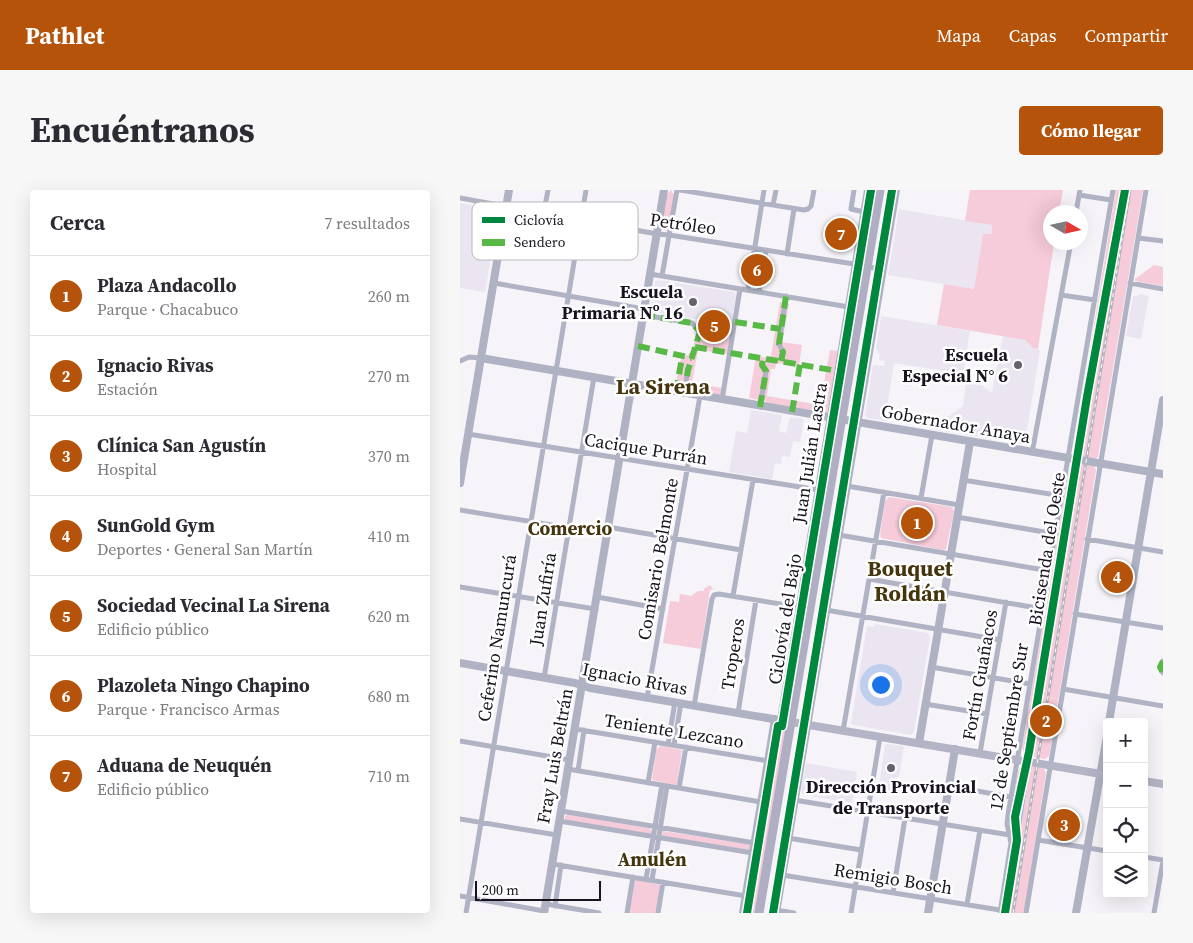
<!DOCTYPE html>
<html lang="es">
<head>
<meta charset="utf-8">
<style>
  :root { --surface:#fff; --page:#f7f7f7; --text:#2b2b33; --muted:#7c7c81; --line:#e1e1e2; --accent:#b45309 }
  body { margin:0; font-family:"Source Serif 4",serif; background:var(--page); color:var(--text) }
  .controls { position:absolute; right:15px; bottom:15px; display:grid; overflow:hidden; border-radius:5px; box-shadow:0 5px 20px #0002 }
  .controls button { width:45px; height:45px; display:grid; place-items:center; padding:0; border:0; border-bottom:1px solid var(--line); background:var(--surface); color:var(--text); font:25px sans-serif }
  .compass { position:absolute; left:583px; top:15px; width:45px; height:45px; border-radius:50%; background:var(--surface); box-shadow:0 5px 20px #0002; rotate:99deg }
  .scale { position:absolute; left:15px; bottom:12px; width:126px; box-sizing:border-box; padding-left:5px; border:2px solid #18131f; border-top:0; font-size:14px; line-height:18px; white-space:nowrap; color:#18131f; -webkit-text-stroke:4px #fff; paint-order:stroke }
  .you { position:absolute; left:420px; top:494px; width:18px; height:18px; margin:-12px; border:4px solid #fff; border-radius:50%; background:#1a73e8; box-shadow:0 0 0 8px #1a73e833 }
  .badge { display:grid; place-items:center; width:32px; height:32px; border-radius:50%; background:var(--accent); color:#fff; font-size:16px; font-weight:700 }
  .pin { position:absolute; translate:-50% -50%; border:2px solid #fff; box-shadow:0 1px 5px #0006 }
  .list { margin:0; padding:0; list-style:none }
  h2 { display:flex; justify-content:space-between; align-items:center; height:65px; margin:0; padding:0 20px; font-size:21px }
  h2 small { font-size:16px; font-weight:400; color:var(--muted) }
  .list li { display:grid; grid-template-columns:32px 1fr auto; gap:15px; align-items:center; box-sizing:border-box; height:80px; padding:0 20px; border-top:1px solid var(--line) }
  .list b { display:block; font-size:19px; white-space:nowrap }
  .list p { margin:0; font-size:16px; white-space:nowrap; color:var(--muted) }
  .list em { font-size:16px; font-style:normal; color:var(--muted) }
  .icon { flex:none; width:28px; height:28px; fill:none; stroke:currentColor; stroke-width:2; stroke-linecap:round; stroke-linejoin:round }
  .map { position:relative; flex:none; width:703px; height:723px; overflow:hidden; border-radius:5px }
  header { display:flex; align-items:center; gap:30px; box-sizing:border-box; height:70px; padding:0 25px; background:var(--accent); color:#fff }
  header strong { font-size:24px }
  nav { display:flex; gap:28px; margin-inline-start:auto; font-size:18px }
  .intro { display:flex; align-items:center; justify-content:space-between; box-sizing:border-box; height:120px; padding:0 30px }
  h1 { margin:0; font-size:35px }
  .button { padding:12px 22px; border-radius:5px; background:var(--accent); color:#fff; font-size:18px; font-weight:700 }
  main { display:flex; gap:30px; padding:0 30px }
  aside { flex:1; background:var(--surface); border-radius:5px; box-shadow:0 5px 20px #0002 }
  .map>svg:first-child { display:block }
</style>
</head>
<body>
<header>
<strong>Pathlet</strong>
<nav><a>Mapa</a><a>Capas</a><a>Compartir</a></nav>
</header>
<div class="intro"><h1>Encuéntranos</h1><a class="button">Cómo llegar</a></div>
<main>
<aside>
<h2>Cerca<small>7 resultados</small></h2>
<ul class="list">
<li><span class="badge">1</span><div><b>Plaza Andacollo</b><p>Parque · Chacabuco</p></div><em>260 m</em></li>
<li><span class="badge">2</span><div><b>Ignacio Rivas</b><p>Estación</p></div><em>270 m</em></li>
<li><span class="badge">3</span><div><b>Clínica San Agustín</b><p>Hospital</p></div><em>370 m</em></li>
<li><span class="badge">4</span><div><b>SunGold Gym</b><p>Deportes · General San Martín</p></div><em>410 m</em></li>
<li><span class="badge">5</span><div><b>Sociedad Vecinal La Sirena</b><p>Edificio público</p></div><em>620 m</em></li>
<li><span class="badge">6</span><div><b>Plazoleta Ningo Chapino</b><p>Parque · Francisco Armas</p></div><em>680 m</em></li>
<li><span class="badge">7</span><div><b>Aduana de Neuquén</b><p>Edificio público</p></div><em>710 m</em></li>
</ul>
</aside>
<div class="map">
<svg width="703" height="723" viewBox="0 0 703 723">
  <rect width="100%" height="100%" fill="#f6f4f9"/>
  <path fill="#eae5f1" d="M0,13L36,18L39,21L25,102L0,98Z
    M439,19L532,35L530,45L523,44L514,99L428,85Z
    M197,90L274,102L276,105L271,135L192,122L190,120L195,92Z
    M678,104L689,106L681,149L666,146L673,106H678Z
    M421,126L510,141L503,184L434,173L425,231L407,228L405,225L413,175L424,176L425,171L419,170L420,164L417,163V160L416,159Z
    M543,146L565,150L573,158L580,160L565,252L562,254L471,239L503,216L507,185L532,203Z
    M291,220L322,225L319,241L326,243L330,227L344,229L340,252L333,251L330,267L322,266L321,274L315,273L312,289L269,282L276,241L287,243Z
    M415,434L468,443L470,447L454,542L451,545L393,535L391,533L407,436L414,437Z
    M427,554L444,556L439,587H436V591H432L430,605L418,603L425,555Z
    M346,573L397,582L392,613L344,605L341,602Z"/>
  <path fill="#f6cbda" d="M211,0L214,5L208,40L205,41L202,39L201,36L207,4Z
    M411,0H416L404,73L398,72Z
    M428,0H433L419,80L416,75Z
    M510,0H603L599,22H590V52L594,53L578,159L573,158L565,150L477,135L484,94L514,99L523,44H531L532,35L505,31Z
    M656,0H683L638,267L635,269L615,266L614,258Z
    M694,75L703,77V96L675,91V89Z
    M397,79H403L378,224H375Z
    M415,81L419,84L395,224L393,226L391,224L392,215Z
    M320,112L329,114L322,152L342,155L339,176L316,173L315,179H311L307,206L360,215L370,160L378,161L367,223L305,214L306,211L289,208L296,166L309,168L311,166Z
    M243,139L271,144L268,164L238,160L232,193L262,198L261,205L215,199L220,171L233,160L236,142Z
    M373,235L377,236L328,525L325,526Z
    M391,237L394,238L345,527L342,529L340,526L343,516Z
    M616,273L634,276L636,280L589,566L585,569L565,566L562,557L609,280L611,276Z
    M429,307L492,317L494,322L486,359L483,360L421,348L420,344L425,311Z
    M250,395L253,399L250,400L241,459L203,453L210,411L219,412L220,404L231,406L238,401H244V399Z
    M320,534L327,536L295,723H286L317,536Z
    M342,537L343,538L314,723H309L339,539Z
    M201,556L222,560L217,594L216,595L192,590L196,559Z
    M565,574L584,579L586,583L564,723H542L554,653L550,628L558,581L561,577Z
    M108,624L189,638L192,642L191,644L105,630V626Z
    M203,641L288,654L290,655V660L202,646Z
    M177,690L200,695L196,723H169L175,691Z"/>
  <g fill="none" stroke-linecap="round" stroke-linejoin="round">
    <path stroke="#86b9e8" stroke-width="1" d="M572,565L602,379
      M547,723L569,581"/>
    <path stroke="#afb3c4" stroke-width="5" d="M220,0L344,20L348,19L351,16L354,0
      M394,0L391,19L404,22
      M619,5L651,10
      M0,8L197,44L209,45L407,76L417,79L421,87
      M313,15L316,0
      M616,22L620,0
      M678,48L703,51
      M74,56L79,48L88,0
      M327,64L334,19
      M190,84L389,117
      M202,86L217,0
      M34,93L184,119
      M670,93L703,99
      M288,100L304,0
      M299,102L306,60
      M601,105L635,110
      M183,125L232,133L246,148
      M323,162L319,154L326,106
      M0,171L9,167L21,168
      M224,204L228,180
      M262,210L280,99
      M300,217L306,181L302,175
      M8,244L359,300
      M572,263L611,52
      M503,290L602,306
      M387,296L499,315
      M461,308L472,245
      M0,320L147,344
      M497,327L596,344
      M148,337L281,360
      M379,345L590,381
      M627,349L703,362
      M409,389L583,419
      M0,397L135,419
      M273,406L293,290
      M137,407L203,419
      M366,420L540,450
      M615,424L703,438
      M703,471L700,477L703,483
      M471,477L570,494
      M84,488L134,187
      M603,499L703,516
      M187,508L240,206
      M465,514L527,524
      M234,516L252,409L254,405L259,404L339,417
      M278,523L296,410
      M115,539L308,571
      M383,541L424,302
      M0,551L110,570
      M208,554L215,512
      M214,555L221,513
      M520,563L546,412
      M108,579L301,612
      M118,581L124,540
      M188,593L195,552
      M489,596L551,607
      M219,598L226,557
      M334,610L550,645
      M101,621L295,653
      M0,629L97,645
      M99,631L293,663
      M328,648L401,660
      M578,650L647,661
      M684,667L703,670
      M92,674L286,706
      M322,685L540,720
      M186,689L202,595
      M192,690L207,596
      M433,703L445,628
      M0,706L84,721
      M86,714L139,723
      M507,714L520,640
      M95,716L101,675
      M316,720L334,723
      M6,723L126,0
      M167,723L173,687
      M198,723L203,692
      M391,723L420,547
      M540,723L551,653L547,634L548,625L653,0
      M566,723L686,0
      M694,723L703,671"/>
    <path stroke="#afb2c3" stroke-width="8" d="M21,168L703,284
      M0,293L49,0
      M0,473L115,493L130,498L325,531
      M321,530L408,0
      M649,532L703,210
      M459,553L510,252
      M84,723L204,0
      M283,723L315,529
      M316,723L436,0
      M468,723L495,559
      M616,723L647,546"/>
    <path stroke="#b3b4c6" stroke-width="8" d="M331,532L647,585
      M684,591L703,594"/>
    <path stroke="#afaec2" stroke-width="9" d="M299,723L420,0"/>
    <defs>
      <path id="rail" d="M553,723L670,0"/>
    </defs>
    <use href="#rail" stroke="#b4b3be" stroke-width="3"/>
    <use href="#rail" stroke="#fff" stroke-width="1" stroke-dasharray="4" stroke-linecap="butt"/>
    <path stroke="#58b947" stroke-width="6" stroke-dasharray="12 6" stroke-linecap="butt" d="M183,125L232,133L246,148
      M275,132L321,139
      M178,156L232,168
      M235,157L378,181
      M321,171L323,162L319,154L326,106
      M216,202L222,167
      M224,204L228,180L240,142
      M300,217L306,181L302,175L303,168
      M332,222L340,174
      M703,471L700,477L703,483"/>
    <defs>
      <path id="cycleway" d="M322,536L411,0
        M287,723L318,536
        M313,723L432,0
        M545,723L557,650L555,627L569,562L627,207L665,0"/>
    </defs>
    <use href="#cycleway" stroke="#fff" stroke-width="11"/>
    <use href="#cycleway" stroke="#00873e" stroke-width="8"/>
  </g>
  <g fill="#66626b" stroke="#fff" stroke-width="2">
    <circle cx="233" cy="112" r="5"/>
    <circle cx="558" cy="175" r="5"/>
    <circle cx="431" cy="578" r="5"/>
  </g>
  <g text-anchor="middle" stroke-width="5" stroke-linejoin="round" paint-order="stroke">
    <g font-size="18" fill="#18131f" stroke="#fff">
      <text transform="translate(223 34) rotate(8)" y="6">Petróleo</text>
      <text transform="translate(496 234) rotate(10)" y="6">Gobernador Anaya</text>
      <text transform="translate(186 259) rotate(9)" y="6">Cacique Purrán</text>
      <text transform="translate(350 263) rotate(-81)" y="6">Juan Julián Lastra</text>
      <text transform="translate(587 359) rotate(-81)" y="6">Bicisenda del Oeste</text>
      <text transform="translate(198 369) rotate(-80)" y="6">Comisario Belmonte</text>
      <text transform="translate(83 409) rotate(-81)" y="6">Juan Zufiría</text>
      <text transform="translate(325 429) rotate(-81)" y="6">Ciclovía del Bajo</text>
      <text transform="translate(37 448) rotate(-81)" y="6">Ceferino Namuncurá</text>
      <text transform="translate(273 464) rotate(-81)" y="6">Troperos</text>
      <text transform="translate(520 485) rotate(-80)" y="6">Fortín Guañacos</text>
      <text transform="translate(175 489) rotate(11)" y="6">Ignacio Rivas</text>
      <text transform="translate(549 537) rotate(-81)" y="6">12 de Septiembre Sur</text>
      <text transform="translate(214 541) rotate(9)" y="6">Teniente Lezcano</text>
      <text transform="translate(95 566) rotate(-80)" y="6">Fray Luis Beltrán</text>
      <text transform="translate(433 689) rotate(9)" y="6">Remigio Bosch</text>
    </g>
    <g font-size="18" font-weight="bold" fill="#18131f" stroke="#fff" text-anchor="end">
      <text x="223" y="108">Escuela<tspan x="223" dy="21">Primaria Nº 16</tspan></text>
      <text x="548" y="171">Escuela<tspan x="548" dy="21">Especial N° 6</tspan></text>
      <text x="431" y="603" text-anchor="middle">Dirección Provincial<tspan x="431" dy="21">de Transporte</tspan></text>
    </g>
    <g font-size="19" font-weight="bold" fill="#45350c" stroke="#fff">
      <text x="110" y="345">Comercio</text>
      <text x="192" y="676">Amulén</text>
    </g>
    <g font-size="22" font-weight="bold" fill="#45350c" stroke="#fff">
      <text x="203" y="204">La Sirena</text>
      <text x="450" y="386">Bouquet<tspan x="450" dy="25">Roldán</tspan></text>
    </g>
  </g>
  <rect x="12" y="12" width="166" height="58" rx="8" fill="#fff" stroke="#bab8bc" stroke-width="1"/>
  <rect x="22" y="27" width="23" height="6" fill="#00873e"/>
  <rect x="22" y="49" width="23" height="7" fill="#58b947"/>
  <g font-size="14" fill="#18131f">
    <text x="54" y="35">Ciclovía</text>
    <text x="54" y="57">Sendero</text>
  </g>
</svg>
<div class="controls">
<button>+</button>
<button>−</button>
<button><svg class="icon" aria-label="locate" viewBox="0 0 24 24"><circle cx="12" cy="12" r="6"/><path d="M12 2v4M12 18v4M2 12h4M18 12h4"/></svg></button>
<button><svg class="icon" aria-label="layers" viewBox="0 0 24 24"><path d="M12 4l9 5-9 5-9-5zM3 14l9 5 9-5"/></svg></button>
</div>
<svg class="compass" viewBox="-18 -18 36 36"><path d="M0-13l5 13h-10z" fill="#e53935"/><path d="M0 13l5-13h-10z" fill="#7c7c81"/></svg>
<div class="scale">200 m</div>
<div class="you"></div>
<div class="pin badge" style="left:457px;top:333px">1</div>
<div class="pin badge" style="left:586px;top:531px">2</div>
<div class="pin badge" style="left:604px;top:635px">3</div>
<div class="pin badge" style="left:657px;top:387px">4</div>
<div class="pin badge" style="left:254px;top:136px">5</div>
<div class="pin badge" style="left:297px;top:80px">6</div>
<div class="pin badge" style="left:381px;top:44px">7</div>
</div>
</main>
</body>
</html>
